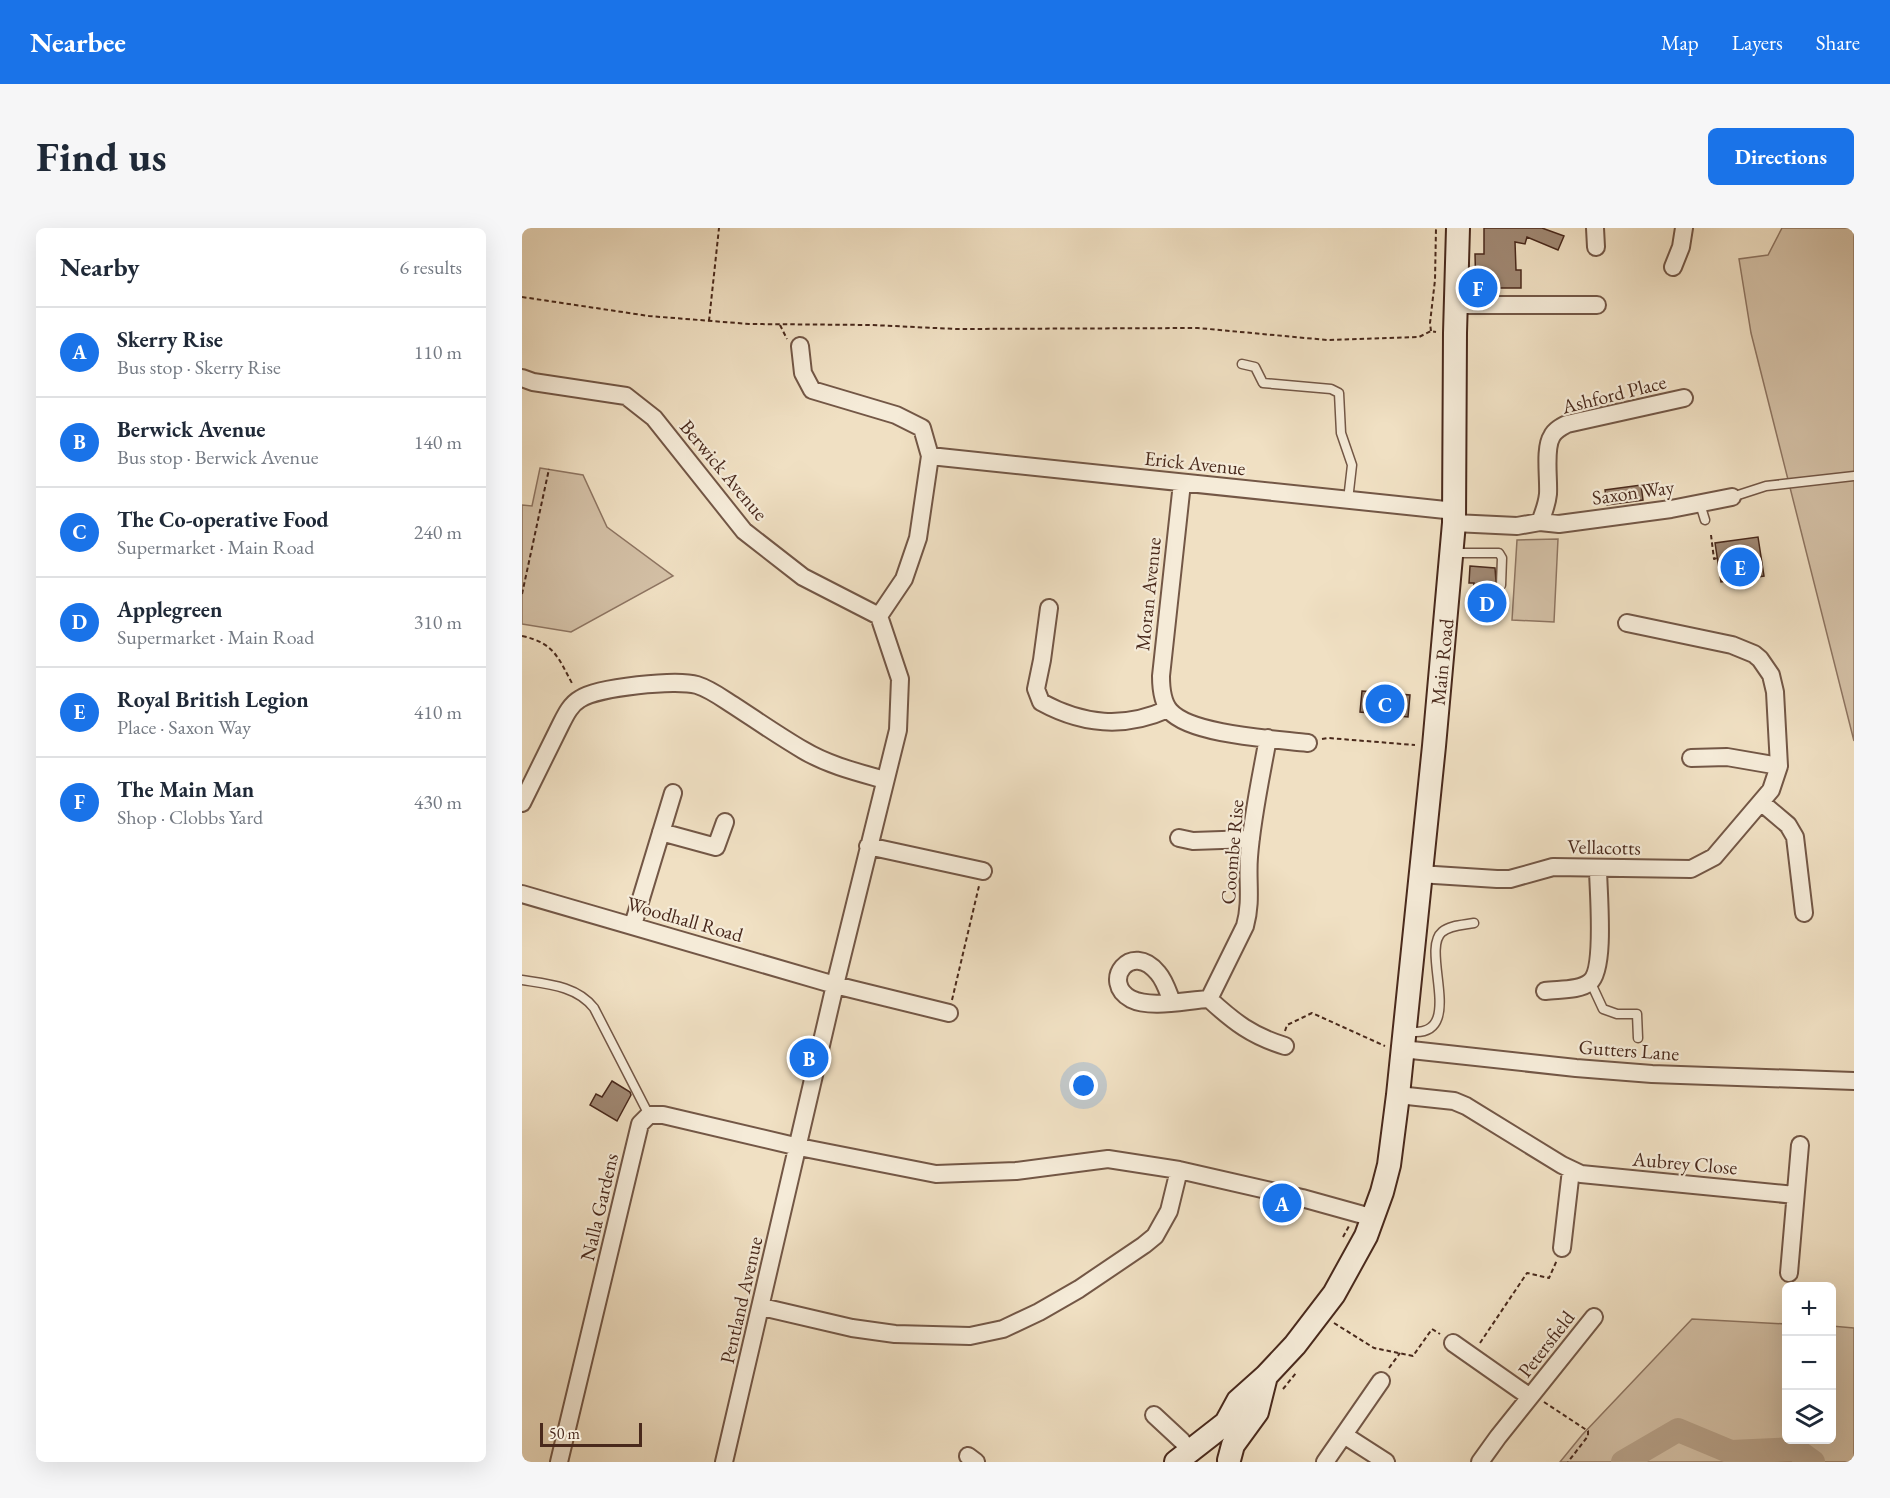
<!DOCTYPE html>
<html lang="en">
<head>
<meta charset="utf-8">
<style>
  :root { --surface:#fff; --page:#f6f6f7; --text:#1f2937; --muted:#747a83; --line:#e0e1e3; --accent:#1a73e8 }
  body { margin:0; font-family:"EB Garamond",serif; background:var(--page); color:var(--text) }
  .controls { position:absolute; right:18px; bottom:18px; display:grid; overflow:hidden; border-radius:9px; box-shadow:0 6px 24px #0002 }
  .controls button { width:54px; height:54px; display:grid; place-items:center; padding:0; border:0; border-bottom:2px solid var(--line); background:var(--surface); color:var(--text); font:30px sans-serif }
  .scale { position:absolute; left:18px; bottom:15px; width:102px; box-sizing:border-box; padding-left:6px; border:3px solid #49291c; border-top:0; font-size:16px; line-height:21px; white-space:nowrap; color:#49291c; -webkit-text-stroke:4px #f5ebd8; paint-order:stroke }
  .you { position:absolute; left:562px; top:858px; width:21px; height:21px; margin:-15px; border:4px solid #fff; border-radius:50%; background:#1a73e8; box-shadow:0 0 0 9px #1a73e833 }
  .badge { display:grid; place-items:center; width:39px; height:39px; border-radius:50%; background:var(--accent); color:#fff; font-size:20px; font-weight:700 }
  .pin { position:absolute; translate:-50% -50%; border:3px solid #fff; box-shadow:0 2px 6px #0006 }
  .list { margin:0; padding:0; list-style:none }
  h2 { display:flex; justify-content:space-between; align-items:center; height:78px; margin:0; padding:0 24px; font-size:26px }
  h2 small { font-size:20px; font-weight:400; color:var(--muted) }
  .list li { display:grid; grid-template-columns:39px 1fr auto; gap:18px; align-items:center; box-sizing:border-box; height:90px; padding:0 24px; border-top:2px solid var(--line) }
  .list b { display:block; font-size:22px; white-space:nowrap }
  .list p { margin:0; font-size:20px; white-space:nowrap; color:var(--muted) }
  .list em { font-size:20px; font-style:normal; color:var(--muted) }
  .icon { flex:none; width:33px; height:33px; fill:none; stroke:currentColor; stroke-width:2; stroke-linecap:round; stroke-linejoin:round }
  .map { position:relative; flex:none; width:1332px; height:1234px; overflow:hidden; border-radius:9px }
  header { display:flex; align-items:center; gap:36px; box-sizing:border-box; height:84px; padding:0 30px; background:var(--accent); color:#fff }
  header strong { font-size:28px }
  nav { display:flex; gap:33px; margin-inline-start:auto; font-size:21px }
  .intro { display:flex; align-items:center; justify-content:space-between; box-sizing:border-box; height:144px; padding:0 36px }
  h1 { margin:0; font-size:42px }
  .button { padding:15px 27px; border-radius:9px; background:var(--accent); color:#fff; font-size:21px; font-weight:700 }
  main { display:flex; gap:36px; padding:0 36px }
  aside { flex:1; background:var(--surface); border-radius:9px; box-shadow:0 6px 24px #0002 }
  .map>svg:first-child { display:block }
</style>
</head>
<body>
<header>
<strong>Nearbee</strong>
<nav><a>Map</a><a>Layers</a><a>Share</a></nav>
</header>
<div class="intro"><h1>Find us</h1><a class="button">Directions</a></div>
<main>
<aside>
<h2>Nearby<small>6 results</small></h2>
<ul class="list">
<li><span class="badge">A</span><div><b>Skerry Rise</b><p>Bus stop · Skerry Rise</p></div><em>110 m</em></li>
<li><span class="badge">B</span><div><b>Berwick Avenue</b><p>Bus stop · Berwick Avenue</p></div><em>140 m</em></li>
<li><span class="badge">C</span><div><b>The Co-operative Food</b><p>Supermarket · Main Road</p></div><em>240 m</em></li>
<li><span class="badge">D</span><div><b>Applegreen</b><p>Supermarket · Main Road</p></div><em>310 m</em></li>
<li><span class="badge">E</span><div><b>Royal British Legion</b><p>Place · Saxon Way</p></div><em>410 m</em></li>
<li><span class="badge">F</span><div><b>The Main Man</b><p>Shop · Clobbs Yard</p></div><em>430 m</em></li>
</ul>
</aside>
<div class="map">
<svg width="1332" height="1234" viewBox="0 0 1332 1234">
  <rect width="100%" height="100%" fill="#f0e0c3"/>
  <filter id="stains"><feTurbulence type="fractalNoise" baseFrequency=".00333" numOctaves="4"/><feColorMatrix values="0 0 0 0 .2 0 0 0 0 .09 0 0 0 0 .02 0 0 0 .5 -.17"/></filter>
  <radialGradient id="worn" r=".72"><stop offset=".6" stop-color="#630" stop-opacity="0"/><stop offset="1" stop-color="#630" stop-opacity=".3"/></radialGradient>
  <path fill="#d4c1a7" stroke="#8e7562" stroke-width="1.5" d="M1260,0H1332V513L1229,105L1217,31L1246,27Z
    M18,240L61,247L85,299L151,348L49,404L0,396V277L10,278Z
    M1036,311L1032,394L990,392L995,312Z
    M1170,1091L1264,1096V1212H1310V1098L1332,1100V1234H1038L1060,1207Z"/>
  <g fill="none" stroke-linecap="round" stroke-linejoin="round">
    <path stroke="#b7a28a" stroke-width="24" d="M1101,1234L1156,1202L1209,1224L1273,1221L1291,1234"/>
  </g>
  <path fill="#a08873" stroke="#49291c" stroke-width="1.5" d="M962,0H1020L1042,8L1036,22L1005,9L1003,16L993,14L994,42H999V60H971V66H954L953,26H962Z
    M1119,257L1121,272L1085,277L1083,262Z
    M1236,309L1242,348L1199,354L1193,315Z
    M948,338L973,340L975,368H979L977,385L950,382L952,355H947Z
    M840,463L888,467L886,489L838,484Z
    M90,853L108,864L109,867L95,893L68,877L74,866L80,869Z"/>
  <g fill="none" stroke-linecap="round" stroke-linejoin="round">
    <defs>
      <path id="lane" d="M720,136L733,139L741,155L809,161L817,165L819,205L830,237L826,272
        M1210,269L1244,258L1332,248
        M1178,276L1183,292
        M930,325H977L980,330L979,357
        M0,752C26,756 55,758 72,780L127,887
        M1068,753L1081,781L1095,786H1115L1116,810
        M883,803C948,815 897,723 920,704C928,697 942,697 952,695"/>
      <path id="street" d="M1073,0L1074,19
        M1151,39L1159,19L1162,0
        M934,77H1075
        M278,118L281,145L290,162L374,187L400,200L408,228L396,310L382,351L357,388
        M0,150L11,154L104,168L132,190L222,303L281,349L357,388L378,451L376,502L313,757L202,1234
        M408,228L933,283
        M660,255L639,448C639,459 640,474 648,483C669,507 753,511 786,515
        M1018,294L1037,296L1149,281L1210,269
        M932,295L995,298L1018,294C1022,284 1025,276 1026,266C1027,250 1022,220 1030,208C1033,202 1039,199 1045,196L1162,170
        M527,380L520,432L514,461L519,474C561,497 602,501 646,481
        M746,510C739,549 730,589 727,629C725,653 730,673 723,698L687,771C712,794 730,808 763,818
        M1169,530L1205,529L1257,538
        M0,575L39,496C44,486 49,476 58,471C76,459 155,451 175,457C188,461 200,470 211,477C234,492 257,508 281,522C306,537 334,544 363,552
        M1240,575L1266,597L1273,609L1282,685
        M139,604L194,619L203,594
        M657,610L671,613L729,611
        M346,618L461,643
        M897,646L975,651H988L1031,639L1169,641L1192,629L1249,562L1257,538L1253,464L1249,447L1238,431L1232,426L1210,417L1105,395
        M0,666L313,757L427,785
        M111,697L151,565
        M1023,763C1037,761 1057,763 1068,754C1084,741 1076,662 1076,640
        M650,774C646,764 643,753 636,745C609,712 578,754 609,771C629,781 665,772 687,771
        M880,821L1054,840L1130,846L1332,853
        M876,867L932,873L944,878L1040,937L1059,946L1273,967
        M1040,1020L1049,942
        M1267,1045L1278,917
        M240,1079L330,1100L373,1106L448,1108L481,1101L517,1084L557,1061L622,1017L633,1008L647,983L657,942
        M931,1115L1008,1169
        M632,1187L660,1213
        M822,1207L864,1234
        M446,1228L454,1234
        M37,1234L118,896L127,887H141L277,919L414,946L494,943L586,931L657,942L780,970L852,990
        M803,1234L859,1153
        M958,1234L976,1209L1072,1089"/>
      <path id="secondary" d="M707,1232L711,1217L735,1184L744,1148
        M654,1234L704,1195L716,1173L744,1148L773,1117L812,1066L844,1008L860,964L867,937L876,867L912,518L932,295L933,105L936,0"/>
    </defs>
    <use href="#lane" stroke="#735746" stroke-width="11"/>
    <use href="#street" stroke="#735746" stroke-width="20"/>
    <use href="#secondary" stroke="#49291c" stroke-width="26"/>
    <path stroke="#49291c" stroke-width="2" stroke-dasharray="4.5 3" stroke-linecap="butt" d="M0,69L127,88L227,96L350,97L434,101L676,100L805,112L897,109L909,103L914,104
      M187,93L197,0
      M258,97L265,111
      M909,103L908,95L913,52L914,0
      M1189,307L1192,331L1195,330
      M0,366L27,241
      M0,408C33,415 36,430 51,457
      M800,511L806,510L893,517
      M430,772L457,658
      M763,803L765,797L790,785L863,818
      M821,1009L827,998
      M812,1095L852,1120L891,1128L910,1101L918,1106
      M958,1115L1005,1045L1027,1050L1035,1032
      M867,1140L878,1125
      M761,1161L774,1145
      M1022,1174L1066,1203V1208L1046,1234"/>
    <use href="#lane" stroke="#f5ebd8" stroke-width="8"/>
    <use href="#street" stroke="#f5ebd8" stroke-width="16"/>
    <use href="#secondary" stroke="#f5ebd8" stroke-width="22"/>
  </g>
  <g text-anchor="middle" stroke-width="4.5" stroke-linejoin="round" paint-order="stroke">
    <g font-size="20" fill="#49291c" stroke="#f5ebd8">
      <text transform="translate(1092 166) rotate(-14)" y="7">Ashford Place</text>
      <text transform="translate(673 235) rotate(6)" y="7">Erick Avenue</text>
      <text transform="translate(202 242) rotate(50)" y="7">Berwick Avenue</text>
      <text transform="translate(1111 264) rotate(-8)" y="7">Saxon Way</text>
      <text transform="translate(626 366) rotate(-84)" y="7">Moran Avenue</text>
      <text transform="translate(920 434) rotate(-84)" y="7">Main Road</text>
      <text transform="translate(1082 619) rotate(1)" y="7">Vellacotts</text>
      <text transform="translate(710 624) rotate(-85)" y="7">Coombe Rise</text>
      <text transform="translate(163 691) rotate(16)" y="7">Woodhall Road</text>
      <text transform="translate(1107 822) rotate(4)" y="7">Gutters Lane</text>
      <text transform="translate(1163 935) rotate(5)" y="7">Aubrey Close</text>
      <text transform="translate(77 979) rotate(-77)" y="7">Nalla Gardens</text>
      <text transform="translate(219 1072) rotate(-77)" y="7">Pentland Avenue</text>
      <text transform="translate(1024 1116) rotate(-52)" y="7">Petersfield</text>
    </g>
  </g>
  <rect width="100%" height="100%" filter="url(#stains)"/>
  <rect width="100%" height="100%" fill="url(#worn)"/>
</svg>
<div class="controls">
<button>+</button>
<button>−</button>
<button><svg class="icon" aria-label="layers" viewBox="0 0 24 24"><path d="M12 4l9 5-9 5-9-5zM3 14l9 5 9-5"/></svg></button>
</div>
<div class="scale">50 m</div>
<div class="you"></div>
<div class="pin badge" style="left:760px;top:975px">A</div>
<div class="pin badge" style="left:287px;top:830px">B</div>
<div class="pin badge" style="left:863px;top:476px">C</div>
<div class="pin badge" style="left:965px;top:375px">D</div>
<div class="pin badge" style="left:1218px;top:339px">E</div>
<div class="pin badge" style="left:956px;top:60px">F</div>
</div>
</main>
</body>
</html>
